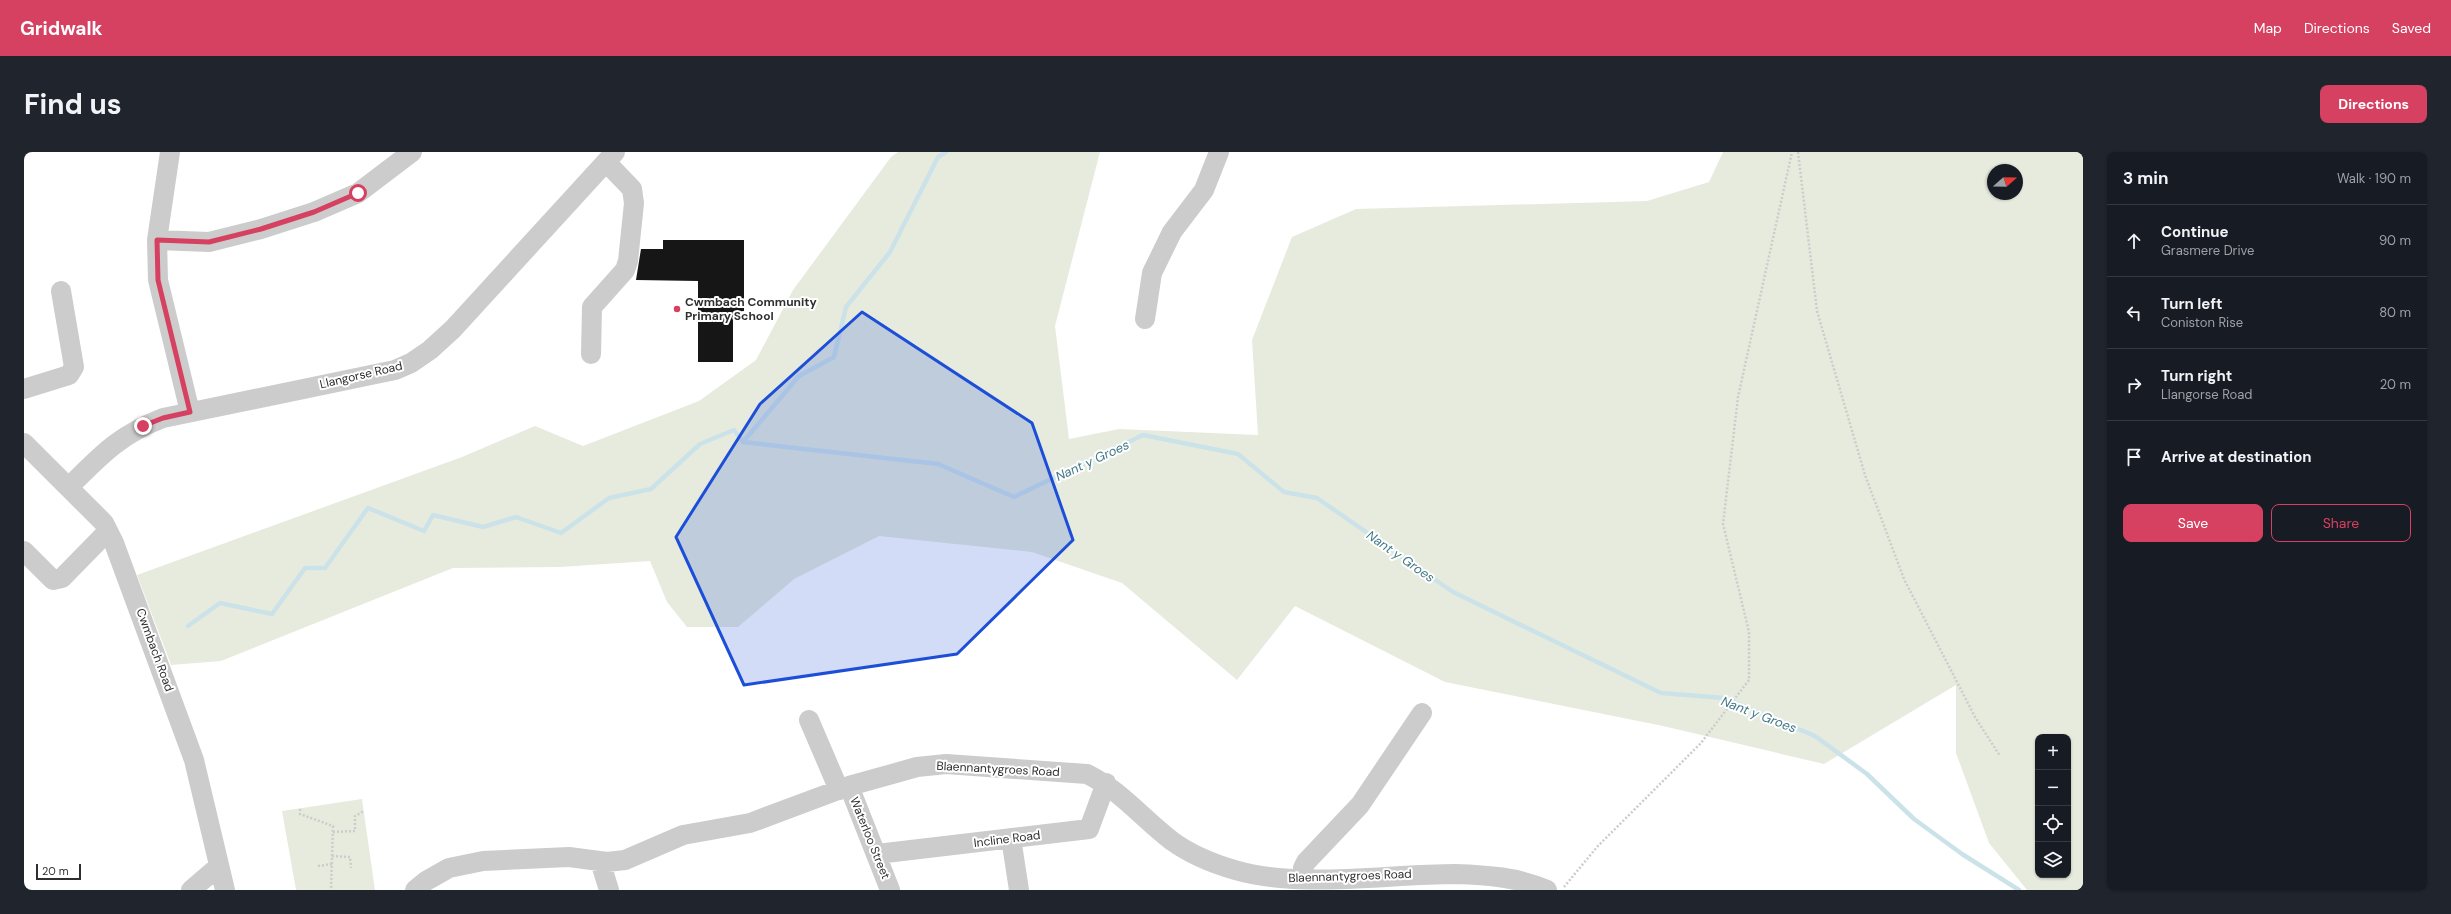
<!DOCTYPE html>
<html lang="en">
<head>
<meta charset="utf-8">
<style>
  :root { --surface:#171b24; --page:#20242c; --text:#f1f3f6; --muted:#9ea1a6; --line:#363941; --accent:#d64061 }
  body { margin:0; font-family:"DM Sans",sans-serif; background:var(--page); color:var(--text) }
  .controls { position:absolute; right:12px; bottom:12px; display:grid; overflow:hidden; border-radius:8px; box-shadow:0 1px 3px #0004 }
  .controls button { width:36px; height:36px; display:grid; place-items:center; padding:0; border:0; border-bottom:1px solid var(--line); background:var(--surface); color:var(--text); font:20px sans-serif }
  .compass { position:absolute; left:1963px; top:12px; width:36px; height:36px; border-radius:50%; background:var(--surface); box-shadow:0 1px 3px #0004; rotate:70deg }
  .scale { position:absolute; left:12px; bottom:10px; width:45px; box-sizing:border-box; padding-left:4px; border:2px solid #2f2f2f; border-top:0; font-size:11px; line-height:14px; white-space:nowrap; color:#2f2f2f; -webkit-text-stroke:3px #fff; paint-order:stroke }
  .stop { position:absolute; width:12px; height:12px; margin:-9px; border:3px solid #d64061; border-radius:50%; background:#fff }
  .stop.end { background:#d64061; border-color:#fff; box-shadow:0 1px 4px #0008 }
  .list { margin:0; padding:0; list-style:none }
  h2 { display:flex; justify-content:space-between; align-items:center; height:52px; margin:0; padding:0 16px; font-size:17px }
  h2 small { font-size:13px; font-weight:400; color:var(--muted) }
  .list li { display:grid; grid-template-columns:26px 1fr auto; gap:12px; align-items:center; box-sizing:border-box; height:72px; padding:0 16px; border-top:1px solid var(--line) }
  .list b { display:block; font-size:15px; white-space:nowrap }
  .list p { margin:0; font-size:13px; white-space:nowrap; color:var(--muted) }
  .list em { font-size:13px; font-style:normal; color:var(--muted) }
  .actions { display:flex; gap:8px; padding:12px 16px }
  .actions a { flex:1; padding:9px 0; border:1px solid var(--accent); border-radius:8px; text-align:center; font-size:14px; color:var(--accent) }
  .actions .main { background:var(--accent); color:#fff }
  .icon { flex:none; width:22px; height:22px; fill:none; stroke:currentColor; stroke-width:2; stroke-linecap:round; stroke-linejoin:round }
  .map { position:relative; flex:none; width:2059px; height:738px; overflow:hidden; border-radius:8px }
  header { display:flex; align-items:center; gap:24px; box-sizing:border-box; height:56px; padding:0 20px; background:var(--accent); color:#fff }
  header strong { font-size:19px }
  nav { display:flex; gap:22px; margin-inline-start:auto; font-size:14px }
  .intro { display:flex; align-items:center; justify-content:space-between; box-sizing:border-box; height:96px; padding:0 24px }
  h1 { margin:0; font-size:28px }
  .button { padding:10px 18px; border-radius:8px; background:var(--accent); color:#fff; font-size:14px; font-weight:700 }
  main { display:flex; gap:24px; padding:0 24px }
  aside { flex:1; background:var(--surface); border-radius:8px; box-shadow:0 1px 3px #0004 }
  .map>svg:first-child { display:block }
</style>
</head>
<body>
<header>
<strong>Gridwalk</strong>
<nav><a>Map</a><a>Directions</a><a>Saved</a></nav>
</header>
<div class="intro"><h1>Find us</h1><a class="button">Directions</a></div>
<main>
<div class="map">
<svg width="2059" height="738" viewBox="0 0 2059 738">
  <rect width="100%" height="100%" fill="#fff"/>
  <path fill="#e7ebde" fill-rule="evenodd" d="M874,0H1076L1031,174L1045,287L1095,277L1234,283L1228,188L1268,85L1332,57L1623,49L1685,30L1699,0H2059V738H2003L1965,691L1932,601V533L1800,612L1639,574L1421,530L1271,454L1213,528L1098,431L1008,400L855,384L770,427L714,475H663L643,450L626,409L536,415L429,416L197,509L147,513L113,423L438,305L511,274L559,294L675,249L732,208L769,138L867,5ZM1969,18H1993V42H1969ZM2014,585H2044V723H2014Z
    M338,647L351,738H272L258,659Z"/>
  <g fill="none" stroke-linecap="round" stroke-linejoin="round">
    <path stroke="#cce2e9" stroke-width="4.5" d="M719,290L914,312L990,345L1119,283L1214,302L1260,340L1293,346L1429,440L1637,541L1700,546L1791,584L1843,622L1890,667L1938,702L1995,738
      M164,474L196,451L248,462L281,416H301L344,356L400,379L409,363L459,375L492,365L537,381L585,346L627,337L676,292L710,278L719,290L775,224L810,205L822,155L866,100L914,5L922,0"/>
  </g>
  <path fill="#161616" d="M639,88H720V159L709,160V210H674V129L612,128L617,97H639Z"/>
  <g fill="none" stroke-linecap="round" stroke-linejoin="round">
    <path stroke="#ccc" stroke-width="2.5" stroke-dasharray="2 2" stroke-linecap="butt" d="M1774,0L1793,159L1841,323L1880,427L1951,565L1976,604
      M276,657V662L309,674L307,738
      M309,680L331,679V664L340,659
      M308,704L326,705L327,716
      M294,714L308,712
      M1540,735L1573,695L1677,591L1725,528V480L1699,372L1714,245L1768,0"/>
    <path stroke="#ccc" stroke-width="20" d="M146,0L133,88L134,128L166,260
      M133,88L185,90L237,77L290,60L334,41L388,0
      M1121,167L1128,121L1148,80L1180,38L1195,0
      M567,202L568,155L601,118L604,109L610,51L608,37L582,10
      M0,237L45,223L50,215L37,139
      M0,291L80,371L90,391L170,608L201,738
      M45,335C77,303 95,283 139,266L371,218L387,211L406,198L429,177L591,0
      M0,399L29,428L38,426L84,379
      M785,568L815,638
      M825,634L866,738
      M987,686L995,738
      M853,702L1065,677L1082,631
      M576,709L585,738
      M1280,727L1279,716L1282,710L1336,653L1398,561
      M167,738L195,714
      M391,738L402,729L425,716L459,709L545,705L583,710L601,708L659,683L726,671L825,634L893,615L922,612L1063,622C1096,638 1119,667 1148,689C1166,702 1190,712 1211,718C1275,737 1363,722 1431,722C1462,723 1494,725 1523,738"/>
  </g>
  <g fill="none" stroke-linecap="round" stroke-linejoin="round">
    <path stroke="#d64061" stroke-width="5" d="M119,274L139,266L166,260L134,128L133,88L185,90L237,77L290,60L334,41"/>
  </g>
  <path fill="#1d4ed8" fill-opacity="0.2" stroke="#1d4ed8" stroke-width="3" stroke-linejoin="round" d="M838,160L1008,271L1049,388L933,502L720,533L652,385L736,252Z"/>
  <circle fill="#d64061" stroke="#fff" stroke-width="1.5" cx="653" cy="157" r="4"/>
  <g text-anchor="middle" stroke-width="4" stroke-linejoin="round" paint-order="stroke">
    <g font-size="12" font-weight="bold" fill="#2f2f2f" stroke="#fff" text-anchor="start">
      <text x="661" y="154">Cwmbach Community<tspan x="661" dy="14">Primary School</tspan></text>
    </g>
    <g font-size="12" fill="#2f2f2f" stroke="#fff">
      <text transform="translate(337 223) rotate(-13)" y="4">Llangorse Road</text>
      <text transform="translate(131 498) rotate(70)" y="4">Cwmbach Road</text>
      <text transform="translate(974 617) rotate(3)" y="4">Blaennantygroes Road</text>
      <text transform="translate(846 686) rotate(68)" y="4">Waterloo Street</text>
      <text transform="translate(983 687) rotate(-7)" y="4">Incline Road</text>
      <text transform="translate(1326 724) rotate(-2)" y="4">Blaennantygroes Road</text>
    </g>
    <g font-size="13" font-style="italic" fill="#43798a" stroke="#fff">
      <text transform="translate(1068 308) rotate(-25)" y="5">Nant y Groes</text>
      <text transform="translate(1377 404) rotate(35)" y="5">Nant y Groes</text>
      <text transform="translate(1735 562) rotate(21)" y="5">Nant y Groes</text>
    </g>
  </g>
</svg>
<div class="controls">
<button>+</button>
<button>−</button>
<button><svg class="icon" aria-label="locate" viewBox="0 0 24 24"><circle cx="12" cy="12" r="6"/><path d="M12 2v4M12 18v4M2 12h4M18 12h4"/></svg></button>
<button><svg class="icon" aria-label="layers" viewBox="0 0 24 24"><path d="M12 4l9 5-9 5-9-5zM3 14l9 5 9-5"/></svg></button>
</div>
<svg class="compass" viewBox="-18 -18 36 36"><path d="M0-13l5 13h-10z" fill="#e53935"/><path d="M0 13l5-13h-10z" fill="#9ea1a6"/></svg>
<div class="scale">20 m</div>
<div class="stop" style="left:334px;top:41px"></div>
<div class="stop end" style="left:119px;top:274px"></div>
</div>
<aside>
<h2>3 min<small>Walk · 190 m</small></h2>
<ul class="list">
<li><svg class="icon" aria-label="ahead" viewBox="0 0 24 24"><path d="M12 20V5M6 11l6-6 6 6"/></svg><div><b>Continue</b><p>Grasmere Drive</p></div><em>90 m</em></li>
<li><svg class="icon" aria-label="left" viewBox="0 0 24 24"><path d="M17 20v-9H6M10 6l-5 5 5 5"/></svg><div><b>Turn left</b><p>Coniston Rise</p></div><em>80 m</em></li>
<li><svg class="icon" aria-label="right" viewBox="0 0 24 24"><path d="M7 20v-9h11M14 6l5 5-5 5"/></svg><div><b>Turn right</b><p>Llangorse Road</p></div><em>20 m</em></li>
<li><svg class="icon" aria-label="arrive" viewBox="0 0 24 24"><path d="M6 21V4h12l-3 4 3 4H6"/></svg><div><b>Arrive at destination</b></div></li>
</ul>
<div class="actions"><a class="main">Save</a><a>Share</a></div>
</aside>
</main>
</body>
</html>
